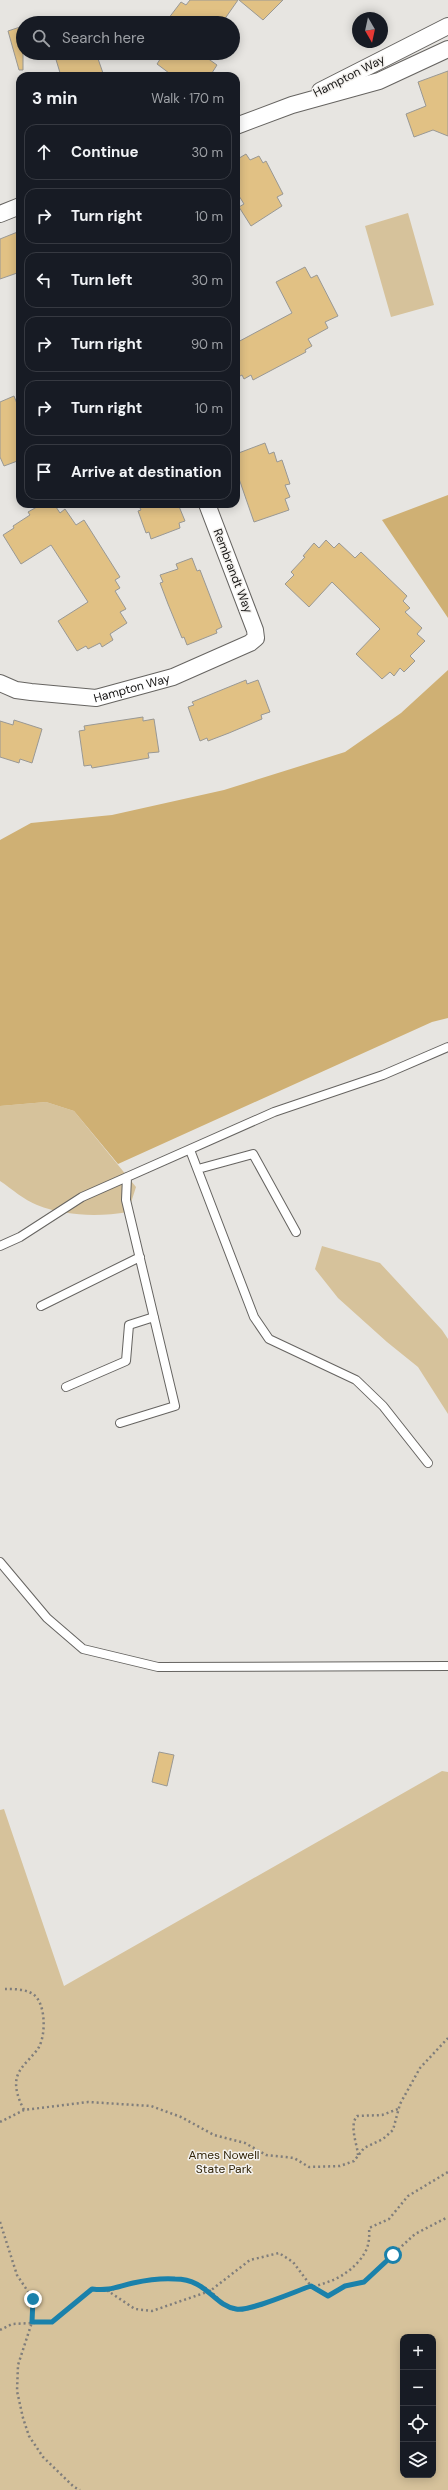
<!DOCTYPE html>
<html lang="en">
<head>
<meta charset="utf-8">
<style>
  :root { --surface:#171b24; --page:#20242c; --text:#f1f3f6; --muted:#9ea1a6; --line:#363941 }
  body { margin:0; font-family:"DM Sans",sans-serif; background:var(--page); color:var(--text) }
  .controls { position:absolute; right:12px; bottom:12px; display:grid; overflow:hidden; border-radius:8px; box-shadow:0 2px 10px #0003 }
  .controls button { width:36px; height:36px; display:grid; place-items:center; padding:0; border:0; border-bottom:1px solid var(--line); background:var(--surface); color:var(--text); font:20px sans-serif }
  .compass { position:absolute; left:352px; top:12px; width:36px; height:36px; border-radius:50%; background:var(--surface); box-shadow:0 2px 10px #0003; rotate:171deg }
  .stop { position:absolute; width:12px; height:12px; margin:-9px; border:3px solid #1a81ab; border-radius:50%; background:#fff }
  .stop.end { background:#1a81ab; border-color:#fff; box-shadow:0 1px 4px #0008 }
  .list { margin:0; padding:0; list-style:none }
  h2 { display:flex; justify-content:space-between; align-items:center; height:52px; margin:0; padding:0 16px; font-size:17px }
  h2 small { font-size:13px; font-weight:400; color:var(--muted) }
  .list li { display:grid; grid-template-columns:26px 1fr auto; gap:12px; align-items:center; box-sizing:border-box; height:56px; margin:0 8px 8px; padding:0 8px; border:1px solid var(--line); border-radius:12px }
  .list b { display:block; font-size:15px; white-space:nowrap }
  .list em { font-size:13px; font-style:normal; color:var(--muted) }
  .icon { flex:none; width:22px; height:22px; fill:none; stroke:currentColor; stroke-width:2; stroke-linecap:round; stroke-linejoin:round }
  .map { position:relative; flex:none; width:448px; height:2490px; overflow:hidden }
  .search { position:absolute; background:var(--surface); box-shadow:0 2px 10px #0003; left:16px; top:16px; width:224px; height:44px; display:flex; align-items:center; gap:10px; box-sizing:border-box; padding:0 14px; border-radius:22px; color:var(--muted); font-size:15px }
  .panel { position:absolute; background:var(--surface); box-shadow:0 2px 10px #0003; left:16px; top:72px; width:224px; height:436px; border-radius:12px }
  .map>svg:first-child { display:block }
</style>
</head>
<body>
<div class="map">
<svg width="448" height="2490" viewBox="0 0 448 2490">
  <rect width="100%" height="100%" fill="#e7e5e1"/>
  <path fill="#d6c29b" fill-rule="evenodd" d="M408,213L434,305L391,317L365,226Z
    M46,1102L74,1111L136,1187L128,1212C98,1217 65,1216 37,1205C24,1200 12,1189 0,1181V1106Z
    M322,1246L380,1263L442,1330L448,1339V1414L418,1367L387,1342L338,1298L315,1269Z
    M442,1771L448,1772V2490H0V1810L4,1809L64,1986ZM403,2337H433V2475H403Z"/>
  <path fill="#cfb074" d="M448,495V618L382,520Z
    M448,670V1018L432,1022L118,1164L74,1111L46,1102L0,1106V840L31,823L112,815L224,790L345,752L401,713Z"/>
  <path fill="#e1c184" stroke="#999894" d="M190,0H238L224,20L220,17L216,23H165L181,2L186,5Z
    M239,0H283L263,20Z
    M23,26V70H19L8,31Z
    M54,53H96L104,76H61Z
    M164,53H200L217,65L210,76H173L157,64Z
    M448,71V136L433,130L414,137L406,114L426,106L418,82Z
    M246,154L250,160L259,156L263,163L266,161L283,194L277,197L282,206L251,226L239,207L244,204L236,191V160Z
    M20,231V272L0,279V239Z
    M305,267L311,278L317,275L338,316L325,322L328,328L308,339L312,346L305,350L306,352L253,380L251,375L244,379L242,375L236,378V343L292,313L276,282Z
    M14,396L20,411V460L4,466L0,457V402Z
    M265,443L269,454L274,452L277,462L282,460L290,484L285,485L290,497L285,499L289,510L254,522L236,470V454Z
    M42,504H54L60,513L65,509L76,525L84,520L120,577L115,580L120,588L115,591L126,609L120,612L127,623L110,634L113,640L102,647L100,643L88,649L86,646L77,651L58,621L88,602L51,545L21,564L3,535L14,528L13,526L30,515L28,512Z
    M138,504H178L185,521L179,523L180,528L151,539L149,532L146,533L138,511L141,510Z
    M326,540L334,548L339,543L355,558L361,552L407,596L403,601L410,608L405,612L422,628L417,634L425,641L410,656L415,661L404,672L400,668L394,676L390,672L382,679L356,654L380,629L332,582L309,607L285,584L294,575L291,572L305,557L303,556L314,543L319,548Z
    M192,558L197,571L200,570L222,627L216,630L217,633L187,645L184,637L182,638L168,604L160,583L163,582L160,575L178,569L176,564Z
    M246,680L247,684L258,680L270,712L261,715L262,719L229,733L208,741L207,738L200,741L188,707L194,705L192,702Z
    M143,717V721L154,719L159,752L148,753L149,758L92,768L91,765L84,766L79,731L85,730L84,726Z
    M14,720L42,729L32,763L20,759L19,763L0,757V721L13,725Z
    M159,1752L174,1755L167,1786L152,1782Z"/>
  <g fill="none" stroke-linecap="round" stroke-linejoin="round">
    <defs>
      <path id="service" d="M190,1150L254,1317L269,1339L356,1380L383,1406L428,1463
        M198,1169L253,1154L296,1232
        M0,1246L20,1237L82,1197L274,1112L383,1075L448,1047
        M41,1306L140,1257
        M66,1387L126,1361L129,1325L154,1317
        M120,1423L175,1406L126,1200L127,1177
        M0,1562L47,1618L83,1649L158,1667L448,1666"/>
      <g id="minor">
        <path d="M320,91L448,26"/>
        <path d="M236,126L292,105L379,81L448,49"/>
        <path d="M0,214L20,206"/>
        <path id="s1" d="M0,683L16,690L31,692L96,698L173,677L250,643L256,638L255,630L207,504"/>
      </g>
    </defs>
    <use href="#service" stroke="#666461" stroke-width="10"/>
    <use href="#minor" stroke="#666461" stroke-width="18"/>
    <path stroke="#7f7d7b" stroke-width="2.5" stroke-dasharray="2 3" stroke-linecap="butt" d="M5,1989C14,1989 25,1989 33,1994C46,2003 46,2034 39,2047C33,2057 20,2066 17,2077C14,2088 19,2100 24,2110
      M0,2122L24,2110L88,2102L151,2106L181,2117L214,2135L245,2143L266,2155L294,2158L309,2167L340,2166L354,2161L364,2148L383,2139L393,2130L400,2104L420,2068L448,2038
      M358,2155C357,2143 349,2126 357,2116L382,2115L398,2109
      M0,2222L17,2275L33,2299L32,2322L18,2365L17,2391L23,2418L29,2436L43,2457L74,2487L80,2490
      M108,2291C140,2280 180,2269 210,2291C219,2298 225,2309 237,2310C253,2311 272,2300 286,2295C315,2284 338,2285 359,2261C368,2250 370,2242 369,2228L389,2219L408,2196L448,2172
      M0,2330L12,2324L52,2322L92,2289L108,2291L135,2309L152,2311L210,2291L250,2260L279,2253L293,2262L311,2286L329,2296L345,2286L364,2281L415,2234L448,2217"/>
    <use href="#service" stroke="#fff" stroke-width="8"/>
    <use href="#minor" stroke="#fff" stroke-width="16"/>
  </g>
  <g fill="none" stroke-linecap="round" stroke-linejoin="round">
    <path stroke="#1a81ab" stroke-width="5" d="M33,2299L32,2322H52L92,2289C110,2291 116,2287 133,2283C147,2280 161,2278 175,2279C207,2279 213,2305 236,2309C249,2312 296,2291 311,2286L328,2296L345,2286L364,2282L393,2255"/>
  </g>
  <g text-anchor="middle" stroke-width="3" stroke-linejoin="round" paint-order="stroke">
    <g font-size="12" fill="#171615" stroke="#f4f2ef">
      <text transform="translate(349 76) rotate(-27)" y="4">Hampton Way</text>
      <text transform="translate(233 571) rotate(69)" y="4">Rembrandt Way</text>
      <text dy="4" stroke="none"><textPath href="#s1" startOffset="135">Hampton Way</textPath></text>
    </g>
    <g font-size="12" fill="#34270b" stroke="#f4f2ef">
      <text x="224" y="2159">Ames Nowell<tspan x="224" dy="14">State Park</tspan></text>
    </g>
  </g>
</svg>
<div class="controls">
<button>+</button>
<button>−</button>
<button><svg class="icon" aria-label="locate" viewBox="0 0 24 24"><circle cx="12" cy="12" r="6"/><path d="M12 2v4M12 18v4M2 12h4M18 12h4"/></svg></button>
<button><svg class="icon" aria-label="layers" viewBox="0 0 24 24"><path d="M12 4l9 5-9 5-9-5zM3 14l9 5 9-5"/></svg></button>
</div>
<svg class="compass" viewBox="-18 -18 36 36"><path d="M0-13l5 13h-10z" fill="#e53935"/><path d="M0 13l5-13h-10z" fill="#9ea1a6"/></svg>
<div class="stop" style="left:393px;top:2255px"></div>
<div class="stop end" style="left:33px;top:2299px"></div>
<div class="search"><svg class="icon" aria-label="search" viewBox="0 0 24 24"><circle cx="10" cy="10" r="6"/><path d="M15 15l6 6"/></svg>Search here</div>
<section class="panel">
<h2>3 min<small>Walk · 170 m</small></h2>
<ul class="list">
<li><svg class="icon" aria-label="ahead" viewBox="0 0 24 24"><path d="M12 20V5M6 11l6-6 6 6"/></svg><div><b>Continue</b></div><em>30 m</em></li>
<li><svg class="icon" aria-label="right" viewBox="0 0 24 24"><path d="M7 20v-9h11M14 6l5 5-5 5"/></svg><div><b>Turn right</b></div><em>10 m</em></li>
<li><svg class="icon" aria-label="left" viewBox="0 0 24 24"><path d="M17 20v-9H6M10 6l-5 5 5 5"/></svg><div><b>Turn left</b></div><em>30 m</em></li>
<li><svg class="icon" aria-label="right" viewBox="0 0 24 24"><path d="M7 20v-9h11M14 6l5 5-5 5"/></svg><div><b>Turn right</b></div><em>90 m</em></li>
<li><svg class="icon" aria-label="right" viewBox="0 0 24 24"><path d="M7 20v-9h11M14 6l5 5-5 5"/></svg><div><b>Turn right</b></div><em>10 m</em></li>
<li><svg class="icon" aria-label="arrive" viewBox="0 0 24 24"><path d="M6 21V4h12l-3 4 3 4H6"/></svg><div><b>Arrive at destination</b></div></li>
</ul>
</section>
</div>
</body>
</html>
